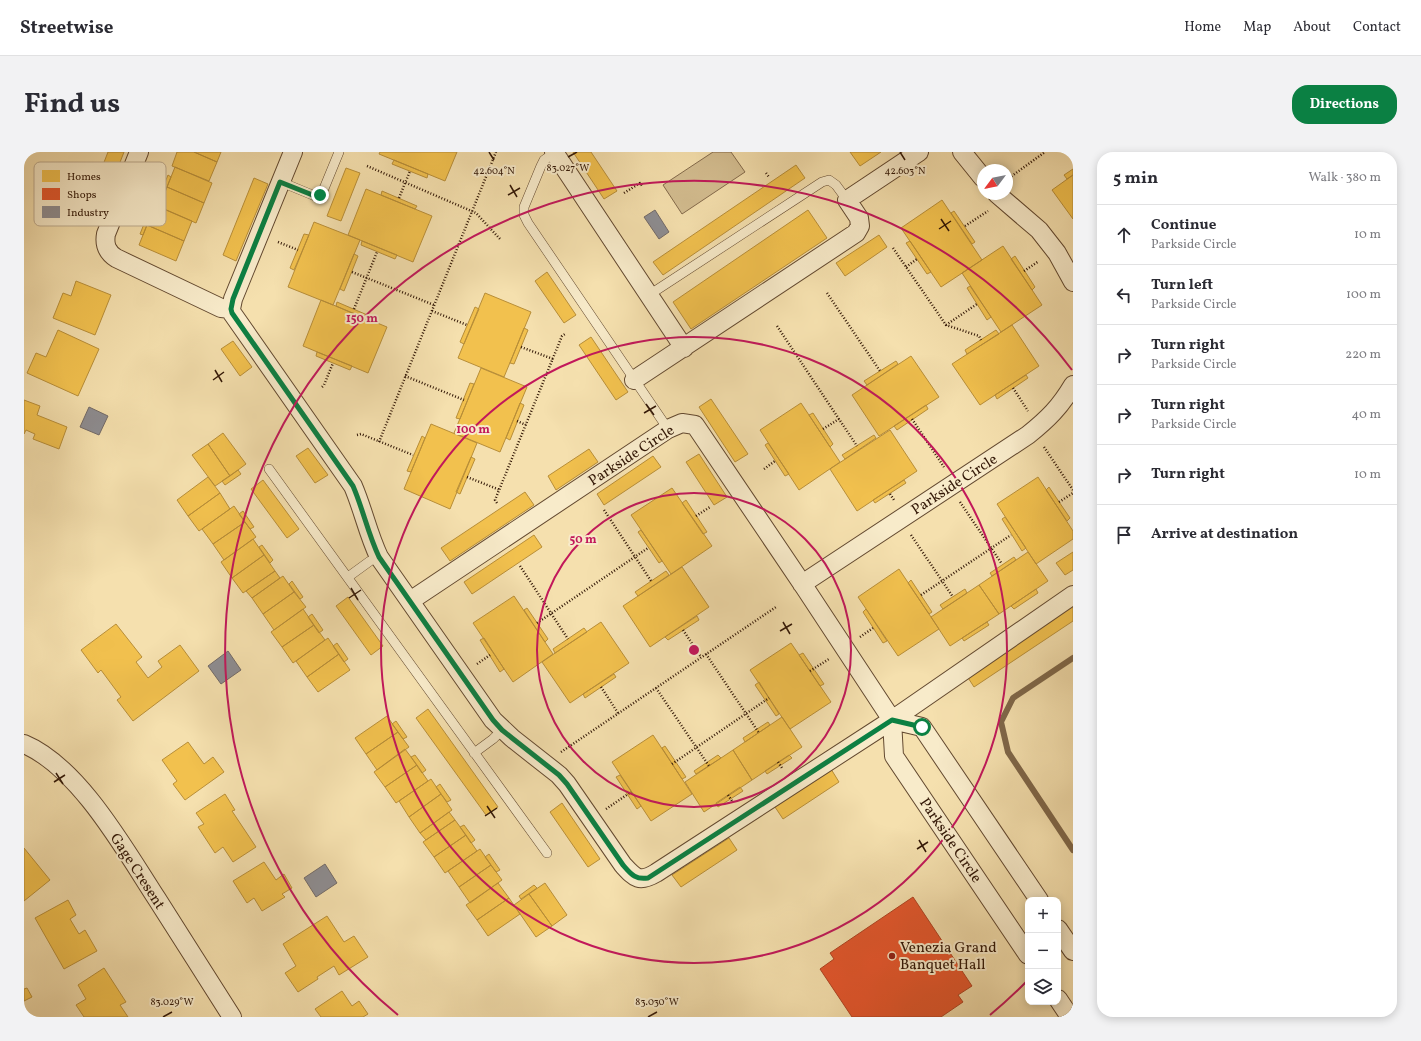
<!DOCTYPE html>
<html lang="en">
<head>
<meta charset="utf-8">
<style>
  :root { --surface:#fff; --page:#f2f2f3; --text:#2b2b33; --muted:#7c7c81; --line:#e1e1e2; --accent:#0b8043 }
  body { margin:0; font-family:Vollkorn,serif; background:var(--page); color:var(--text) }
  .controls { position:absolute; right:12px; bottom:12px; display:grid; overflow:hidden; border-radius:8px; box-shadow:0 2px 10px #0003 }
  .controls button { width:36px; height:36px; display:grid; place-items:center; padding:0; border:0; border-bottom:1px solid var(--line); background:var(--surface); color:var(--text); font:20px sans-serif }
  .compass { position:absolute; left:953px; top:12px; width:36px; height:36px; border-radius:50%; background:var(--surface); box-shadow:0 2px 10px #0003; rotate:238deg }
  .stop { position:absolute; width:12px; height:12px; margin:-9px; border:3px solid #0b8043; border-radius:50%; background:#fff }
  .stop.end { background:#0b8043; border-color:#fff; box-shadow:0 1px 4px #0008 }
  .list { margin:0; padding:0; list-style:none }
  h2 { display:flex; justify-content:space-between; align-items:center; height:52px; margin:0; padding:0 16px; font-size:17px }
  h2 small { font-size:13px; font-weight:400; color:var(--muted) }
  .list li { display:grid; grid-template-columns:26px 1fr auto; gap:12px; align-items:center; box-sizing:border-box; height:60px; padding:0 16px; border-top:1px solid var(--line) }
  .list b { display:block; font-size:15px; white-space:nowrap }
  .list p { margin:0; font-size:13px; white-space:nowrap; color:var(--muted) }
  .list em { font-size:13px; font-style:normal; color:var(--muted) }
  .icon { flex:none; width:22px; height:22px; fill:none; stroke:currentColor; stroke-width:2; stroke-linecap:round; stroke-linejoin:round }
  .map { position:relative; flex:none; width:1049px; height:865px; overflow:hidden; border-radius:16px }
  header { display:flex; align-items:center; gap:24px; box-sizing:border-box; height:56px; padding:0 20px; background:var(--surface); border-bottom:1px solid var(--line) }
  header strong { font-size:19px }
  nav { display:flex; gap:22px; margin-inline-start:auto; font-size:14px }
  .intro { display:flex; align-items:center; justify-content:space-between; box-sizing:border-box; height:96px; padding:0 24px }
  h1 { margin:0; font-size:28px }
  .button { padding:10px 18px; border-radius:16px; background:var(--accent); color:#fff; font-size:14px; font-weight:700 }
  main { display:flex; gap:24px; padding:0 24px }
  aside { flex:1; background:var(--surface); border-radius:16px; box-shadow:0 2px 10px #0003 }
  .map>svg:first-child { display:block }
</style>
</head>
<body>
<header>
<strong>Streetwise</strong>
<nav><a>Home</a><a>Map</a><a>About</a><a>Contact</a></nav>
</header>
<div class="intro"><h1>Find us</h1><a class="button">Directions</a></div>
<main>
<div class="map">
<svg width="1049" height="865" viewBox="0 0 1049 865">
  <rect width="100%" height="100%" fill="#f5e0ae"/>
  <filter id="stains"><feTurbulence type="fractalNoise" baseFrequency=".005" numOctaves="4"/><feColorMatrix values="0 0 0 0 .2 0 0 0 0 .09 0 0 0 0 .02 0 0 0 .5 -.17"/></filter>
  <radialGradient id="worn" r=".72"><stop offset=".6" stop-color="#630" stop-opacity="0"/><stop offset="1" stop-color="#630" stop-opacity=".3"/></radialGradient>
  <path fill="#d4be91" stroke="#836a4c" d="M689,0H707L721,20L658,62L639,33Z"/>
  <path fill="#f2c14e" stroke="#b88e38" d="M84,0H100L86,36L72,31Z
    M153,0H170L193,10L185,29L148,14Z
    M170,0H197L193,10Z
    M356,0H433L421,29L355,2Z
    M549,0H567L593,39L580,47Z
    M826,0H857L836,14Z
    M370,8L404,22L403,26L368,12Z
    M772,13L781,26L639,123L629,110Z
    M151,15L188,31L180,51L143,35Z
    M322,16L336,21L317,69L303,64Z
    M1049,17V23L1043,27L1040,23Z
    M144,23L147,25L139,45L136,43Z
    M1049,23V67L1028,38Z
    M230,26L244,32L212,109L199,103Z
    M143,35L180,51L172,71L135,55Z
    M342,37L408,64L389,110L324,83Z
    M358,39L393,54L391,57L357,43Z
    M918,48L958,108L917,135L877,76Z
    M131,53L168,69L160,89L123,73Z
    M784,58L803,86L667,177L649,150Z
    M930,59L951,90L948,92L927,61Z
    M124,62L127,63L119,83L116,82Z
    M290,70L336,88L309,153L264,135Z
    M123,73L160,89L152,109L115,93Z
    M280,82L285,83L270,118L266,116Z
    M855,83L863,95L821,124L812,111Z
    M338,89L373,103L371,107L337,93Z
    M886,89L907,120L903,122L882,91Z
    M979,94L1018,153L977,180L938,121Z
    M330,102L334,104L320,139L316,137Z
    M991,104L1011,135L1008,138L987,107Z
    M523,120L552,163L540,171L511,129Z
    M52,129L87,143L71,183L29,166L39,141L47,144Z
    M946,134L967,165L963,168L943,136Z
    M461,141L507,160L480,225L434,206Z
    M297,148L363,175L344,221L279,194Z
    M313,150L348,165L346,169L312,154Z
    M451,155L455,157L440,192L436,190Z
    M988,173L1015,214L956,253L928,212Z
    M500,176L504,178L490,212L486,211Z
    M34,178L75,197L54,244L3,221L12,201L22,205Z
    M972,178L975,182L943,202L941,198Z
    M567,185L604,240L592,248L555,193Z
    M209,189L228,215L216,224L197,197Z
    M293,200L328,214L326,218L292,204Z
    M887,204L915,245L855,284L828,243Z
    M872,209L874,212L843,233L840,229Z
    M457,216L503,235L476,300L430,281Z
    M1002,223L1004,226L973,247L971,243Z
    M446,231L450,232L436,267L432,266Z
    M687,247L724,302L711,310L675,255Z
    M0,248L16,254L13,263L43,275L35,297L9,287L11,282L2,278L0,282Z
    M496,251L500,253L486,288L482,286Z
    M777,251L816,310L775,338L736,278Z
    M902,253L904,257L873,278L870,274Z
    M789,261L809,292L806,295L785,263Z
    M407,272L453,291L426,357L380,337Z
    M866,278L893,319L833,359L806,317Z
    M199,281L222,312L206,324L184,292Z
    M850,283L852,286L821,307L818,303Z
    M398,284L401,286L387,320L383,319Z
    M744,291L765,322L761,324L741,293Z
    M184,292L206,324L191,334L168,303Z
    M284,296L304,323L291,331L272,304Z
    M565,297L574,310L532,338L524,324Z
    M675,302L703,345L690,353L662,310Z
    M629,304L637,315L580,353L573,342Z
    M447,305L451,307L436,342L432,340Z
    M214,318L217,322L201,333L198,329Z
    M184,325L196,341L164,364L153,348Z
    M1014,325L1049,379V387L1012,412L973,352Z
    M239,328L275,377L263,386L227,337Z
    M880,328L882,331L851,351L849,348Z
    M1025,335L1046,366L1043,369L1022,338Z
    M648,336L688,394L647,422L607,363Z
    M501,340L510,353L426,409L417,396Z
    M196,341L206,357L175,379L164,364Z
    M662,348L683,380L679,382L658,351Z
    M210,354L221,370L189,392L178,377Z
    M219,359L230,375L226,377L215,362Z
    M981,365L1002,396L998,399L978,367Z
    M221,370L232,385L200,408L189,392Z
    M617,378L638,409L635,411L614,380Z
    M510,383L518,395L448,442L440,430Z
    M229,387L240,403L208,426L197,410Z
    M238,393L249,408L246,411L235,395Z
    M1004,400L1024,429L975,462L955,433Z
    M1049,400V418L1041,423L1032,411Z
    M240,403L251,419L219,441L208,426Z
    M990,405L992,408L968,424L966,421Z
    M658,415L685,455L626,495L599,454Z
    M875,417L915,477L874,504L834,445Z
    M251,419L256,426L228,446L222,439Z
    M642,419L645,423L614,444L611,440Z
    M259,424L270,440L239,462L228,446Z
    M887,428L908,460L905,462L884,431Z
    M268,429L279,445L276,447L265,432Z
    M955,433L975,462L926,494L907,465Z
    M941,437L943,441L919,457L916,453Z
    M1012,437L1014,441L990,457L987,454Z
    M270,440L282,455L250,478L239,462Z
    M490,444L529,502L489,530L449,471Z
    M324,445L359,494L347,503L312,454Z
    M1049,449V469L950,535L941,521Z
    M503,456L524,487L521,490L500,458Z
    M279,457L290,473L258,495L247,480Z
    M842,457L863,489L859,491L839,460Z
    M288,462L299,478L295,481L284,465Z
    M673,464L675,468L644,488L641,485Z
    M577,470L605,511L546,551L518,510Z
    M963,470L965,473L940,489L938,486Z
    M92,472L118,505L112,510L124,526L138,515L134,509L156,493L175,519L109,569L93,548L97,545L77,518L74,521L57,498Z
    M290,473L301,488L269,511L258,495Z
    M560,476L563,480L531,501L529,497Z
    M304,486L315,502L283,525L272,509Z
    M460,486L480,517L476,520L456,488Z
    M313,491L324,507L320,510L309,494Z
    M767,491L807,550L766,577L726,518Z
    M779,501L800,532L796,534L775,503Z
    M315,502L326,518L294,540L283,525Z
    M590,522L592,525L561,546L559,542Z
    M735,530L755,562L752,564L731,533Z
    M404,557L474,655L462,663L392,566Z
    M363,564L374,580L342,602L331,586Z
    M758,565L778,595L728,628L709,598Z
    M372,569L383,585L379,587L368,572Z
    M744,570L746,573L721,590L719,586Z
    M374,580L385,595L353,618L342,602Z
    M629,583L668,642L627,669L588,610Z
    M164,590L180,612L189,605L200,620L161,648L149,632L153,629L138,608Z
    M641,594L662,625L658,627L638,596Z
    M381,597L393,613L361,635L350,620Z
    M709,598L728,628L680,660L661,630Z
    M391,603L402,618L398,621L387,605Z
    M694,603L697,606L672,622L670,619Z
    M765,603L768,606L743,622L741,619Z
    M393,613L404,629L372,651L361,635Z
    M807,617L815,630L759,667L751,655Z
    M596,623L617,654L613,657L592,625Z
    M407,627L417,642L385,665L375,649Z
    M416,632L427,648L423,650L412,635Z
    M716,635L719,639L694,655L692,651Z
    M201,642L211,658L208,659L232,695L209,710L199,695L191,701L174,675L180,672L172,661Z
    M417,642L428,658L396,681L385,665Z
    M538,651L576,707L564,715L526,660Z
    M425,660L431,668L402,688L396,681Z
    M431,668L442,683L410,705L399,690Z
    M440,673L451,688L447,691L436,675Z
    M442,683L453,699L421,721L410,705Z
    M705,686L713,698L657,735L648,723Z
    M0,696L26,728L0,749Z
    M456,697L467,713L435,735L424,719Z
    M465,702L476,718L472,720L461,705Z
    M240,710L252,728L260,722L268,736L258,742L261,745L238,759L230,746L223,751L209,729Z
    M467,713L478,728L446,751L435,735Z
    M474,731L485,746L453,768L442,753Z
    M521,731L543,763L528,774L505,742Z
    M510,733L513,736L497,747L495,744Z
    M505,742L528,774L512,785L490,753Z
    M485,746L496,762L464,784L453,768Z
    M44,748L52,763L46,767L55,782L61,778L73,799L40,817L11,766Z
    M303,764L320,790L330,784L344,805L315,823L310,814L293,825L294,827L274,840L261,821L272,814L259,792Z
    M80,816L102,850L96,853L104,865H60L52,853L62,847L54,833Z
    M3,836L8,845L0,849V837Z
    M318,839L328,854L335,849L344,862L339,865H297L291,857Z"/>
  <path fill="#e4572e" stroke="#af4422" d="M889,745L948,834L934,843L939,850L917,865H828L796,817L810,807L806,801Z"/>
  <path fill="#8d8d92" stroke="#726a68" d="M631,58L645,80L635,87L620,65Z
    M65,255L84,264L75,283L56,275Z
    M204,499L217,518L197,532L184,514Z
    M301,712L313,731L292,745L280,726Z"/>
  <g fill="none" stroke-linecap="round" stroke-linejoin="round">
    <path stroke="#7f6749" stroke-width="6" d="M1049,506L989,546L977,570L984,600L1049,698"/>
    <defs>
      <path id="lane" d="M530,1L520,8L517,14L500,55V63L504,71L644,277
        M257,30L291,44L296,43L299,39L315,0
        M625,143L798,30L805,28L812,33L823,48
        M245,317L523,701
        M324,425L346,409L355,405
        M450,601L469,587L478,578"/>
      <path id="street" d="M115,0L82,82C80,93 83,100 92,106L197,156L207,157
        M269,0L209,147L207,157L208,161L329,334C339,357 344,382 355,405L469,568L488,586L535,623L543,632L599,713C611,726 615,731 632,721L868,568L1049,443
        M530,0L660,196
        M938,0L959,26
        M973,42L1015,78L1033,101L1049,130
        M610,228L832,81L836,74L835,66L823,48L895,0
        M778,432L1004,283C1024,267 1036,255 1049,233
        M386,449L644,277L658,271L671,273L781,436L868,568
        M0,592C55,615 101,698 133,747C158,786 183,826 208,865
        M1034,777L1049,799
        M1004,803L870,604L868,568L898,575L1015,748
        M1034,847L1046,865"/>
    </defs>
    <use href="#lane" stroke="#634930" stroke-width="10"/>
    <use href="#street" stroke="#634930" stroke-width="20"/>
    <path stroke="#321706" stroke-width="2.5" stroke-dasharray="1 2" stroke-linecap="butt" d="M1047,0L1049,4
      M343,14L452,61L476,87
      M742,21L745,25
      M985,26L1021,0
      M125,28L140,34
      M600,41L616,31L619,35
      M375,46L386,19
      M109,67L120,72
      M941,74L964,59
      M254,90L274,98
      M869,96L922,173L955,184L957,188
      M882,115L893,107
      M1000,119L1015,109
      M328,120L410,153
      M803,141L856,219
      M330,157L353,100
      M408,159L443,173
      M922,173L953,152
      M753,174L833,294
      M497,195L529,207
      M381,224L440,248
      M298,235L300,233L309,211
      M989,236L1004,259
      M888,267L920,315
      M493,269L502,273
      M799,277L815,267
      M333,283L337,282L389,303
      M355,290L472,0
      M1020,295L1049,338
      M740,317L751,309
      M443,325L476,338
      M866,342L870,348
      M936,350L978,412
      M1035,350L1049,341
      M473,351L471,348L538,184L541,182
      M580,358L627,429
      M672,364L686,355
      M887,383L929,445
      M496,414L544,487
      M897,443L987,383
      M513,471L624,396
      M659,478L677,505
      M836,485L849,476
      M682,502L735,581
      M453,512L466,503
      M786,519L805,507
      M577,535L594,561
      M632,536L685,614
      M537,600L752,455
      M754,610L758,616
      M648,612L745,546
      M704,643L708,649
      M582,657L607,640"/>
    <use href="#lane" stroke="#f8ebca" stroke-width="9"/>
    <use href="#street" stroke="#f8ebca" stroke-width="18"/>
  </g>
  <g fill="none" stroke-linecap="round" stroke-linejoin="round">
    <path stroke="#0b8043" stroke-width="5" d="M296,43L291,44L256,30L209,147L207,157L208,161L329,334C339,357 344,382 355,405L469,568L478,578L488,586L535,623L543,632L599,713C607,722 611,728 624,726L868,568L898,575"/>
  </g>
  <path fill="none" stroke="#321706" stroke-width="1.5" d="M465,0L470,8M876,0L881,8M544,5L553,0M486,33L493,45M484,43L496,36M917,67L925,79M915,77L927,69M191,218L198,230M189,228L200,220M622,252L630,263M620,261L632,254M327,436L334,448M325,446L337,438M759,470L766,482M756,479L768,472M32,621L39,632M30,630L41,623M463,654L471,666M461,664L473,656M895,688L902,700M893,697L904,690M139,865L148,860M624,865L633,860"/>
  <g fill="none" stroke="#c2185b" stroke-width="2">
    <circle cx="670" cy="498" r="157"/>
    <circle cx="670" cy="498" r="313"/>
    <path d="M1002 830A470 470 0 0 1 966 863M374 863A470 470 0 1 1 1048 218"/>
  </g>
  <circle fill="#8f2418" stroke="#f8ebca" stroke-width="1.5" cx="868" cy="804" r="4"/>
  <g text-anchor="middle" stroke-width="4" stroke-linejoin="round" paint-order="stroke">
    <g font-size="15" fill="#321706" stroke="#f8ebca">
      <text transform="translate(607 303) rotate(-33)" y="5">Parkside Circle</text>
      <text transform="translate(930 332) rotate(-33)" y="5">Parkside Circle</text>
      <text transform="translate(927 688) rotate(56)" y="5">Parkside Circle</text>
      <text transform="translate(114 719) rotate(57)" y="5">Gage Cresent</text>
    </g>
    <g font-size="15" fill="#321706" stroke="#f8ebca" text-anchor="start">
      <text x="876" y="800">Venezia Grand<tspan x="876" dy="17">Banquet Hall</tspan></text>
    </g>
  </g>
  <rect x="10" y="10" width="132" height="64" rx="6" fill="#f8ebca" stroke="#bdab8f" stroke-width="1"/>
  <rect x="18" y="18" width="18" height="12" fill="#f2c14e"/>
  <rect x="18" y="36" width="18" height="12" fill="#e4572e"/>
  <rect x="18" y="54" width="18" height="12" fill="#8d8d92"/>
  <g font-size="11" fill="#321706">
    <text x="43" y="28">Homes</text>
    <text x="43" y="46">Shops</text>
    <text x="43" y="64">Industry</text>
  </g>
  <g font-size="10" text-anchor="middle" fill="#321706" stroke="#f8ebca" stroke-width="4" stroke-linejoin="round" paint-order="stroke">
    <text x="544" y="19">83.027°W</text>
    <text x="470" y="22">42.604°N</text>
    <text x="881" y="22">42.603°N</text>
    <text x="148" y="853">83.029°W</text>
    <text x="633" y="853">83.030°W</text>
  </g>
  <circle cx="670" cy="498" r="6" fill="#c2185b" stroke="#f8ebca" stroke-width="2"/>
  <g font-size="12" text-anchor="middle" font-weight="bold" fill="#c2185b" stroke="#f8ebca" stroke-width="4" stroke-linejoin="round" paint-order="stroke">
    <text x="338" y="170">150 m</text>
    <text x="449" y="281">100 m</text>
    <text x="559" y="391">50 m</text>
  </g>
  <rect width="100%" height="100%" filter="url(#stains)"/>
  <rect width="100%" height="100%" fill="url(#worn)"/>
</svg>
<div class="controls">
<button>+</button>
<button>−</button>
<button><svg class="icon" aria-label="layers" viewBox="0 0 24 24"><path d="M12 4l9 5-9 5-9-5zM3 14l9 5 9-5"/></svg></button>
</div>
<svg class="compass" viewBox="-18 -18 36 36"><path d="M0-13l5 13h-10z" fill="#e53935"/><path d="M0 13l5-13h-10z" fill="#7c7c81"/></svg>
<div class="stop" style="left:898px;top:575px"></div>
<div class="stop end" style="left:296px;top:43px"></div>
</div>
<aside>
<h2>5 min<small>Walk · 380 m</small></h2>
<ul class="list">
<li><svg class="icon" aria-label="ahead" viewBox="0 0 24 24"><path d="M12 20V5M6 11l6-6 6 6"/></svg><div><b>Continue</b><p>Parkside Circle</p></div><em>10 m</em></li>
<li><svg class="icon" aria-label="left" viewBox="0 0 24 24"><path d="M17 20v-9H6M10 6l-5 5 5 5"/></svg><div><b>Turn left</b><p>Parkside Circle</p></div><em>100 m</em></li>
<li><svg class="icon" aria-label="right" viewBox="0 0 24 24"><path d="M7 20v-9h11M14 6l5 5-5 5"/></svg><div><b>Turn right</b><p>Parkside Circle</p></div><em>220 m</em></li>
<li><svg class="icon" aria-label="right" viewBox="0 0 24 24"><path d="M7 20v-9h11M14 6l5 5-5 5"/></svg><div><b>Turn right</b><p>Parkside Circle</p></div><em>40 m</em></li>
<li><svg class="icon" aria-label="right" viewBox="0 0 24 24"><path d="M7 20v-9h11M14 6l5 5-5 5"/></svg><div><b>Turn right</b></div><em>10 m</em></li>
<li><svg class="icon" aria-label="arrive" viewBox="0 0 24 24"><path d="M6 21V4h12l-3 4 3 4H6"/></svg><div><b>Arrive at destination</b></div></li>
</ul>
</aside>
</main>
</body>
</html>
